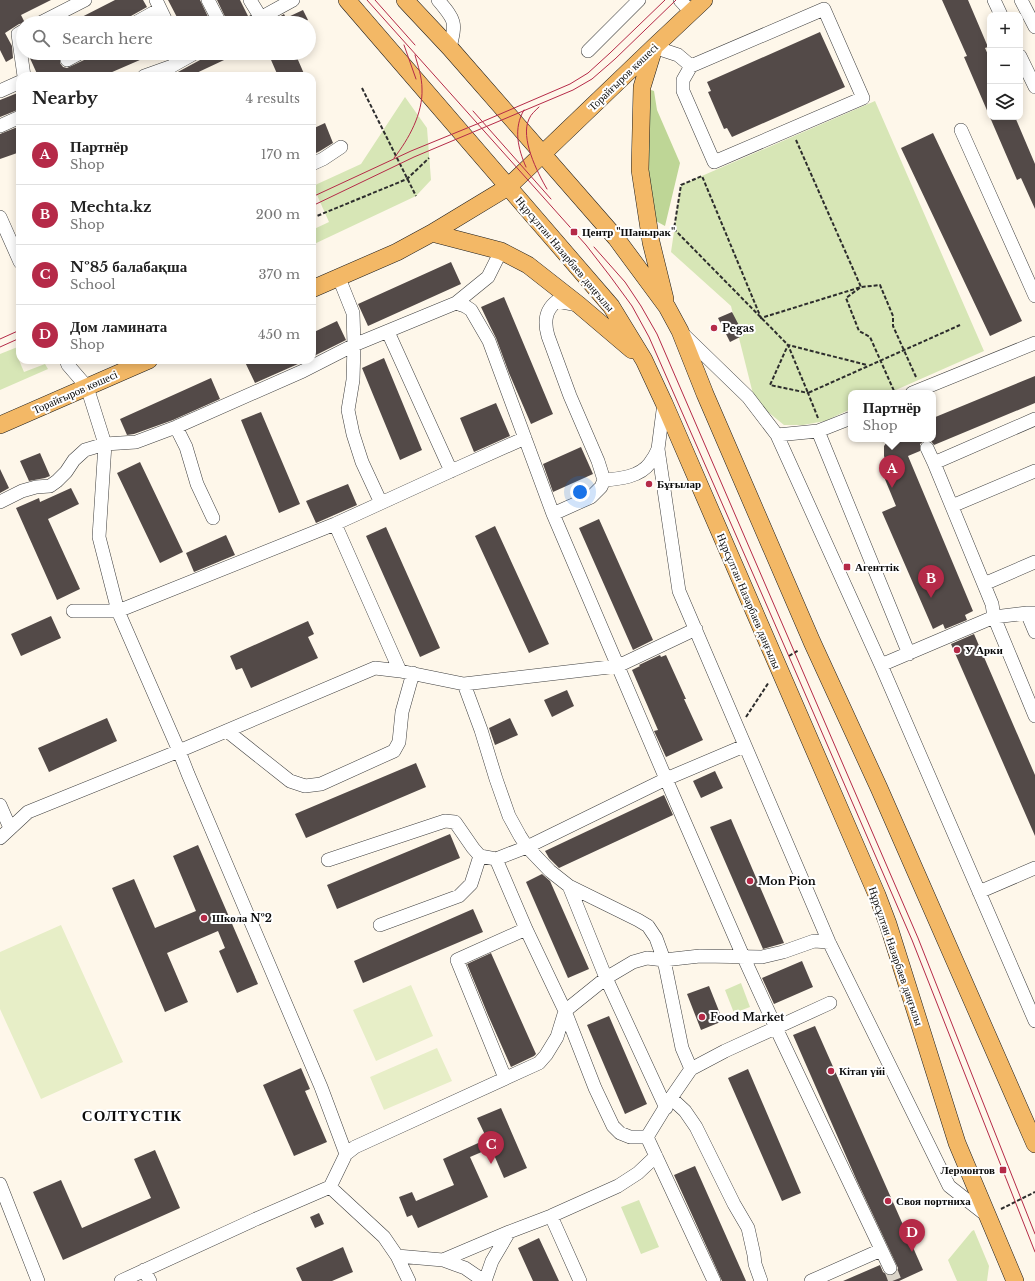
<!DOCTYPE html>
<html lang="en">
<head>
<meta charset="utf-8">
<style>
  :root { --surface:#fff; --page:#f6f6f6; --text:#222; --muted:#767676; --line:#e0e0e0; --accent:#b52a48 }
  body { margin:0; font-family:"Libre Baskerville",serif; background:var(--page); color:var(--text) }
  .controls { position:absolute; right:12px; top:12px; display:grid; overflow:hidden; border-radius:8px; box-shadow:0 2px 10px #0003 }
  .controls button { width:36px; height:36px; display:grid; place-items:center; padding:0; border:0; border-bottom:1px solid var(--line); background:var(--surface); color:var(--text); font:20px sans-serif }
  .you { position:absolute; left:580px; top:492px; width:14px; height:14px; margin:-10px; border:3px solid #fff; border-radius:50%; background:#1a73e8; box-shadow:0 0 0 6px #1a73e833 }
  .badge { display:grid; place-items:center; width:26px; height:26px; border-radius:50%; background:var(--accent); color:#fff; font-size:13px; font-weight:700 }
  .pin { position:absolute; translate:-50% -33px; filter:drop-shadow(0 1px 2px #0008) }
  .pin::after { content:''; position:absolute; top:21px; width:14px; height:12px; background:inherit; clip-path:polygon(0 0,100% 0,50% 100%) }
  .popup { position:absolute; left:848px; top:390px; width:88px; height:52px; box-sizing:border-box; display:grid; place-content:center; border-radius:8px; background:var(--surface); filter:drop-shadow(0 1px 3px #0005); font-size:13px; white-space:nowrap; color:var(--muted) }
  .popup b { font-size:15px; color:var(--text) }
  .popup::after { content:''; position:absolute; left:50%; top:100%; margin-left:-8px; border:8px solid transparent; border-top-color:var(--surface) }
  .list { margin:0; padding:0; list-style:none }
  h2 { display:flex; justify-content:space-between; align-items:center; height:52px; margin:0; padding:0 16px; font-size:17px }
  h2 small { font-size:13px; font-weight:400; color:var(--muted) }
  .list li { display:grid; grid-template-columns:26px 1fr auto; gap:12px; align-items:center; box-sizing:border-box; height:60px; padding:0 16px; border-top:1px solid var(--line) }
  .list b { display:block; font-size:15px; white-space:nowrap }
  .list p { margin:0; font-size:13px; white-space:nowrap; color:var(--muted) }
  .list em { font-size:13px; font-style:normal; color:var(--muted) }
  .icon { flex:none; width:22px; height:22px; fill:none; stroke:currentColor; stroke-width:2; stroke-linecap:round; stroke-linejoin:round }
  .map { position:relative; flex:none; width:1035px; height:1281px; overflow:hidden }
  .search { position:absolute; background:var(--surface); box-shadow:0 2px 10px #0003; left:16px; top:16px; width:300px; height:44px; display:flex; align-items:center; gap:10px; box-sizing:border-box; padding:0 14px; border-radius:22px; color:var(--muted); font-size:15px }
  .panel { position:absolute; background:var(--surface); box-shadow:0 2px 10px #0003; left:16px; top:72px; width:300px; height:292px; border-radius:12px }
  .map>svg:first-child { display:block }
</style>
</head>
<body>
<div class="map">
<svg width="1035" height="1281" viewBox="0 0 1035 1281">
  <rect width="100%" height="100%" fill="#fef7ea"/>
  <path fill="#d7e6b6" d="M405,97L427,128L431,180L416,196L312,245V230L329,222L313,186L361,164Z
    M875,101L984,351L889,393H851V409L825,421L803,425H784L768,412L754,398L731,306L671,252L681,185Z
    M20,346V351L16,353L24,372L45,364L48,369L0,390V354Z
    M741,983L750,1007L734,1013L725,990Z
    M639,1200L659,1247L641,1254L621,1207Z
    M974,1230L989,1266L987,1281H957L948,1260L972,1231Z"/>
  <path fill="#bed696" d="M648,89L654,91L657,110L680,163L665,226L654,220L646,169Z"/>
  <path fill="#e7eec7" d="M61,925L123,1062L41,1099L0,1009V952Z
    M411,985L433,1036L376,1061L353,1010Z
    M437,1048L452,1081L384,1110L370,1077Z"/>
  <path fill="#534a48" d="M0,0H51L21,15L25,23L19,24L5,33L12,46L13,58L6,62L0,50Z
    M115,0H143L147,7L131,16L128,19L127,23H70Z
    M168,0H200L211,23H180Z
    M217,0H240L248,16L244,19L243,23H228Z
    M942,0H968L988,47L985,48L990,59V117H1015L1035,164V209L1021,178L1017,180L964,57L967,56Z
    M303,10L308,20L302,23H275L274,20L284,14L286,18Z
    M820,32L845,87L732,137L727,128L724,129L708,92L711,91L707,82Z
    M35,53H63L60,56V63L63,67L67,68L84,60L87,57L88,53H156L103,76H38L29,56Z
    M213,53H239L190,76H168L176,73Z
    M268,53H295L305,76H278Z
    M20,92V109L0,117V100Z
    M325,123L333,143L320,151L312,155V129Z
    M20,126V152L0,159V134Z
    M933,133L1022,321L990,336L901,148Z
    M451,262L461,284L368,326L358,304Z
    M504,297L553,414L531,424L509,373L496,338L490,326L481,307Z
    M732,312L744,335L730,342L718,318Z
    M337,321L346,340L312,357V333Z
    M384,358L422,450L400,460L362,368Z
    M244,360H307L255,383Z
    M1035,376V403L934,445L931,441H924L920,444V451L908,456L973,611L965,615L967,620L945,629L943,624L933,629L882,512L896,506L882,472L888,469L884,456V446L889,439H933V418Z
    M211,378L220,399L173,420L134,434L127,435L120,419Z
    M496,403L510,436L474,452L460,418Z
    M261,412L300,504L279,513L241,420Z
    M581,447L593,474L553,492L543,464Z
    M40,453L50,476L45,478L29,481L20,461Z
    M140,462L183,552L160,563L117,473Z
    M0,469L9,488L0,493Z
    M348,484L357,505L316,523L306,501Z
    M71,488L79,504L48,519L80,589L57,600L16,508L39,498L40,502Z
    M599,519L653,640L633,650L579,528Z
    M495,526L549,644L529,653L475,536Z
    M386,527L440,648L420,657L366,536Z
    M226,535L235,555L194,572L186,553Z
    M51,616L61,638L21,656L11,634Z
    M308,621L314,634L308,637L318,658L251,688L242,668L236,670L230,656Z
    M974,634L1035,775V836L951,644Z
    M660,655L661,657L666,655L686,699H684L703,740L666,757L654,731L658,730L632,670L640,666L639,665Z
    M567,690L574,706L552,717L544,700Z
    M107,718L117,741L49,772L38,748Z
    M510,718L518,735L495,745L489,728Z
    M416,763L426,787L306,838L295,814Z
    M715,771L723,788L701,798L693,781Z
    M664,795L673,815L559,868L549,858L545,851Z
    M731,819L784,943L763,949L710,827Z
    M450,834L460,858L337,909L327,885Z
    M198,845L258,984L237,993L219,951L225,948L218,931L167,953L188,1002L165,1012L112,888L134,879L155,928L196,911L173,856Z
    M542,874L550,881L589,969L568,978L526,882Z
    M473,909L483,932L363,983L354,961Z
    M491,953L536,1054L534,1056L511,1067L488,1015L467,964Z
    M802,961L813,987L774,1004L762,978Z
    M709,986L723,1021L701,1030L687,994Z
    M609,1016L647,1104L625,1114L587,1025Z
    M815,1026L923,1270L899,1281H843L880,1265L883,1272L889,1276L893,1275L896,1273L898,1268L857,1181L793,1035Z
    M301,1068L310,1089L305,1091L327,1142L294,1156L263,1085Z
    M748,1069L801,1193L782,1201L728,1078Z
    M501,1108L527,1168L504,1178L491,1148L470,1157L488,1197L418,1228L412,1215L407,1217L399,1197L412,1192L416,1201L454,1185L443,1159L487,1139L477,1118Z
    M155,1150L180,1208L63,1260L33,1192L61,1180L82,1228L151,1198L134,1159Z
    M695,1166L746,1281H722L674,1175Z
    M319,1213L324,1224L315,1228L310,1217Z
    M539,1238L559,1281H533L518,1248Z
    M343,1247L353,1272L332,1281H302L296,1268Z"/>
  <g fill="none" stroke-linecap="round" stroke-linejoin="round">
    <path stroke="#dad4c9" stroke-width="13" stroke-dasharray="13 6" stroke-linecap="butt" d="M890,1268L895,1281"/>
    <defs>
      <path id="minor" d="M156,0L167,23
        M208,0L220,23
        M250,0L261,18
        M438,0C456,21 456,22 450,48
        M680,0L691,12
        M994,0L1001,15
        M1021,0L1035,27
        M40,23L85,0
        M135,23L160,9
        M251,23L293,0
        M23,31L18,34L24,76
        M654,47L678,55L691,66L683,80V91L714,162L863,98L824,9L691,66
        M588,51L639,0
        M1020,56L1035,87
        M67,60L80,53
        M144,76L172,66L195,53
        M0,91L20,82
        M0,126L20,117
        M961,130L1035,296
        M312,164L323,159L341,147
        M0,217L20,262
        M339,278L353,313L354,345L353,380L348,410L353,434L362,462L381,503L451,471L525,438
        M456,303L488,277L501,251
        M388,332L451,471
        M682,333L748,397L777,435L881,665L1035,1021
        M66,360L68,365L87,387L105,444L99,537L118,611L179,751L188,774L321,1087L346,1154
        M912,393L1035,343
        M664,403L658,449L679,591L829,942L949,1186L986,1215
        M1035,419L934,463L992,604L994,617L1035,716
        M176,427L186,447L197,484L213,518
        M818,431L909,654
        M777,435L818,431L851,418
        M927,448L934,463
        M604,480C619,479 640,477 650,463C653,459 656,454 658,449
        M0,502L22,491L36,487L50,486L57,481L66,472L74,460L85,450L105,444L136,442L176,427L303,371L354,345L456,303L465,306L471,310L489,341L553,514L666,779L743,956L776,1028L890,1268
        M952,506L1035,471
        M553,514L591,497L601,487L604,480L598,461L570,396L548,336C544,322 545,310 557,301L578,305
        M335,524L400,671
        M984,584L1035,562
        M73,611H118L335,524L381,503
        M1027,613L1035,632
        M881,665L994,617L1027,613H1035
        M464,684L481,730L496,779L509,816L520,836L527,847L550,871L569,886L638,920L648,926L656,938L664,960L682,1048L691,1069
        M227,731L290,781L305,786L321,784L394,751L399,742L402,712L413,673
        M0,805L10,828
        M0,838L28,812L179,751L375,668L400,671L464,684L618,666L696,629
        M496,859L526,929L565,1011L595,1088L613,1126L620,1133L630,1137H647
        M328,860L445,821L455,822L473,848L480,856L496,859L527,847L666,779L744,746
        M569,886L606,978L666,1108
        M979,892L1035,868
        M380,925L459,896L471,884L480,856
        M505,1078L457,960L526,929
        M671,1098L685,1111L696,1127L734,1204L748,1228L754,1255L755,1264L761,1281
        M0,1184L38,1281
        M330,1187L384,1237L397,1256L409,1281
        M551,1216L580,1281
        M397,1256L443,1260L465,1268L484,1281
        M443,1260L509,1232
        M144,1270L150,1281
        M121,1281L256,1219L330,1187L346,1154L355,1147L539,1063L546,1055L557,1037L565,1011L606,978L633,962L647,958L664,960L700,956L762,957L783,952L814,941L829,942
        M485,1281L492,1261L509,1232L551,1216L618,1186L638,1173L656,1156
        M714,1281L647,1137L671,1098L691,1069L725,1051L830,1003
        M811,1281L881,1250"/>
      <path id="major" d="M347,0L611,306L644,360L664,403L877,895L888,924L957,1143L1015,1281
        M405,0L450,48L616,238L667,307L680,331L705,394L812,642L879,788L1035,1144
        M654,48L642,87L640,170L651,242L665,299
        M432,233L501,251L528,265L579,305L632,350
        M312,289L397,252L432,233L508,187L654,47L704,0
        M0,425L149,360"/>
    </defs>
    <use href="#minor" stroke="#3e3e3e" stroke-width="14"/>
    <use href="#major" stroke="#1c1c1c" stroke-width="18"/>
    <path stroke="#2d2d2d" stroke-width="2" stroke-dasharray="4 2" stroke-linecap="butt" d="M362,88L416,196
      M796,140L861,287L846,298L859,331L870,337L894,391
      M312,218L407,179L429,158
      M916,377L893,326V316L880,285L861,287L761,318L702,176L681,185L674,229L788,345L808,393C859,370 909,348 960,325
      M818,418L808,393L770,385L788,345L867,365
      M789,656L799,650
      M746,717L769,682
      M1001,1209L1035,1192"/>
    <use href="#minor" stroke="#fff" stroke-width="13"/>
    <use href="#major" stroke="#f3b866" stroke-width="17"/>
    <path stroke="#b52a48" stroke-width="1" d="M367,0L586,245L610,276L632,306L649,337L764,599L912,940L1035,1252
      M375,0L415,45
      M404,45L416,79
      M539,107C535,111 531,114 529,119C520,138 537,172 547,189
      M524,110C513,128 518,149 526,167
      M473,111L551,199
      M394,158C409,139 423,113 422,89C422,77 418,66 415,55
      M312,197L411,151L477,124L570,84L588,73L610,53L665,0
      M312,206L414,157L573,90L592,79L615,59L676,0
      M594,247L625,282L641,306L657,334L918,938L1035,1234
      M0,339L20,330
      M0,347L20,338"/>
  </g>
  <g fill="#b52a48" stroke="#fff" stroke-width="1.5">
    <rect x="570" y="228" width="8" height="8" rx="2"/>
    <circle cx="714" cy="328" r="4"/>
    <circle cx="649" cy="484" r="4"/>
    <rect x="843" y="563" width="8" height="8" rx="2"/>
    <circle cx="957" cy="650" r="4"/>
    <circle cx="750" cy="881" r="4"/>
    <circle cx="204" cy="918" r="4"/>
    <circle cx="702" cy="1017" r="4"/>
    <circle cx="831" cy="1071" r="4"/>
    <rect x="999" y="1166" width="8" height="8" rx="2"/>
    <circle cx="888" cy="1201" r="4"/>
  </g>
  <g text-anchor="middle" stroke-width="4" stroke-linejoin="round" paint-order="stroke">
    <g font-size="11" fill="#0b0b0b" stroke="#fff">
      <text transform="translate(623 77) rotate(-44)" y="4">Торайғыров көшесі</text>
      <text transform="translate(565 254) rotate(50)" y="4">Нұрсұлтан Назарбаев даңғылы</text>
      <text transform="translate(75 392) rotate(-24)" y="4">Торайғыров көшесі</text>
      <text transform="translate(749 601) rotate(67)" y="4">Нұрсұлтан Назарбаев даңғылы</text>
      <text transform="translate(896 956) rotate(71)" y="4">Нұрсұлтан Назарбаев даңғылы</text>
    </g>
    <g font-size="11" font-weight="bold" fill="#0b0b0b" stroke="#fff" text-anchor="start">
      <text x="582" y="236">Центр "Шанырак"</text>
      <text x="722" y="332">Pegas</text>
      <text x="657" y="488">Бұғылар</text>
      <text x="855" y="571">Агенттік</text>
      <text x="965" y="654">У Арки</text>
      <text x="758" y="885">Mon Pion</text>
      <text x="212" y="922">Школа №2</text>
      <text x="710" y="1021">Food Market</text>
      <text x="839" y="1075">Кітап үйі</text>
      <text x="995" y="1174" text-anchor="end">Лермонтов</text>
      <text x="896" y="1205">Своя портниха</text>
    </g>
    <g font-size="15" font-weight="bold" letter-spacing="1" fill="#0b0b0b" stroke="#fff">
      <text x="132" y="1121">СОЛТҮСТІК</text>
    </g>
  </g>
</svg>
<div class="controls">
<button>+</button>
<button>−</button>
<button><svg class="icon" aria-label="layers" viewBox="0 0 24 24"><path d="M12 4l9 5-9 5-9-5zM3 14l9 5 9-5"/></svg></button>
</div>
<div class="you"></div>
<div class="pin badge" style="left:892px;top:488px">A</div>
<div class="popup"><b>Партнёр</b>Shop</div>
<div class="pin badge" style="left:931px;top:598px">B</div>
<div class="pin badge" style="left:491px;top:1164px">C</div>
<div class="pin badge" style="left:912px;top:1252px">D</div>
<div class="search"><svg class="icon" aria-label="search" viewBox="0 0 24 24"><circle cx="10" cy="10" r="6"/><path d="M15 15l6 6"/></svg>Search here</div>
<section class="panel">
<h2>Nearby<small>4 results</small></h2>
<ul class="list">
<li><span class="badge">A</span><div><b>Партнёр</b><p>Shop</p></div><em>170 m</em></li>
<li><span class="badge">B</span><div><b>Mechta.kz</b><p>Shop</p></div><em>200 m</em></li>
<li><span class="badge">C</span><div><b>№85 балабақша</b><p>School</p></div><em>370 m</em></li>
<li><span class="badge">D</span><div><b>Дом ламината</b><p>Shop</p></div><em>450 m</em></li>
</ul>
</section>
</div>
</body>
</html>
